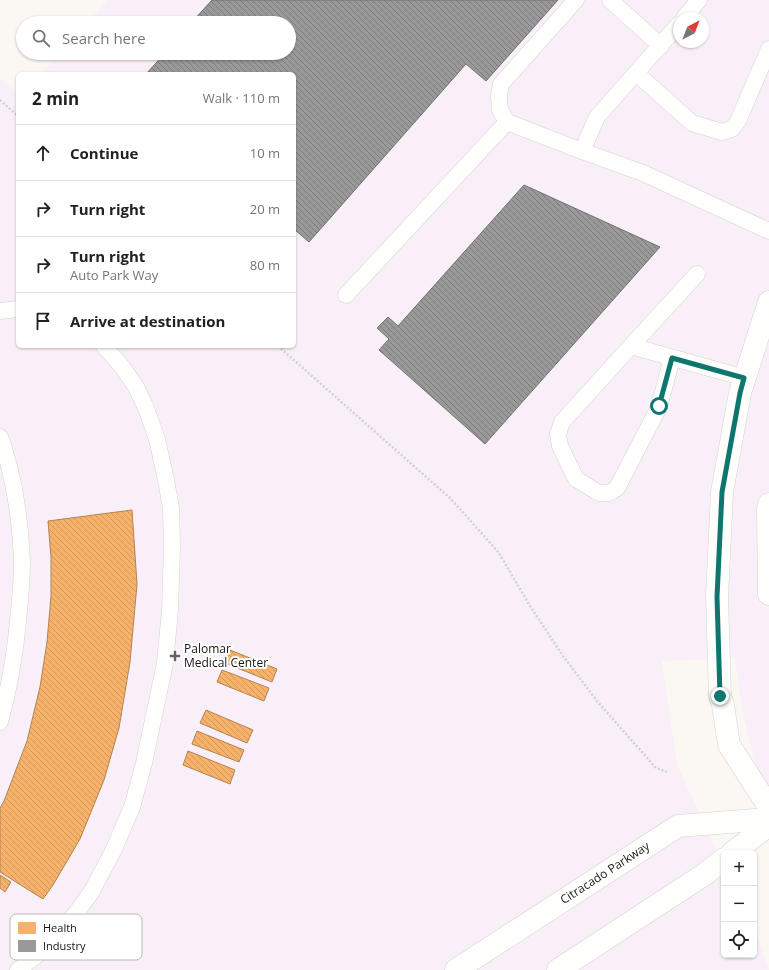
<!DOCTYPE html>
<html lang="en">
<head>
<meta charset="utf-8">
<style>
  :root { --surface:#fff; --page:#f6f6f6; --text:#202124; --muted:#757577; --line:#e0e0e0 }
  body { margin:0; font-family:"Open Sans",sans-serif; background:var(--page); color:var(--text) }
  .controls { position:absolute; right:12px; bottom:12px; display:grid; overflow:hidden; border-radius:6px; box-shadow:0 1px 3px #0004 }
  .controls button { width:36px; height:36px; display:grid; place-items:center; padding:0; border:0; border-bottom:1px solid var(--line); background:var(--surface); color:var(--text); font:20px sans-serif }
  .compass { position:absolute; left:673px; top:12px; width:36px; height:36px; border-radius:50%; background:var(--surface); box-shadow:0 1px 3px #0004; rotate:42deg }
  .stop { position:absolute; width:12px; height:12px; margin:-9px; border:3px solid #0f766e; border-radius:50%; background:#fff }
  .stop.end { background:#0f766e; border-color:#fff; box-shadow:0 1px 4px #0008 }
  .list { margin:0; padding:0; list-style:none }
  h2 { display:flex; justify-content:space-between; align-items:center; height:52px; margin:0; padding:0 16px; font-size:17px }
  h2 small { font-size:13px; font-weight:400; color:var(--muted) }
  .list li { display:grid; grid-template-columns:26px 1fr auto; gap:12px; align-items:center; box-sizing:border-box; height:56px; padding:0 16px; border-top:1px solid var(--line) }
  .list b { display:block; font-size:15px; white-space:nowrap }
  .list p { margin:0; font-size:13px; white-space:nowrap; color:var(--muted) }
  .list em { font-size:13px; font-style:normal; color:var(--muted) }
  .icon { flex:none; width:22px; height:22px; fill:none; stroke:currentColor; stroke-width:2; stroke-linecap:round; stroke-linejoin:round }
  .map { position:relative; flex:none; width:769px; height:970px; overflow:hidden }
  .search { position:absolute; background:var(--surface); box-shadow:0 1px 3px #0004; left:16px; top:16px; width:280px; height:44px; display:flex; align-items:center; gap:10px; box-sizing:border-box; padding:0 14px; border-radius:22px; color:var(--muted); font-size:15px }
  .panel { position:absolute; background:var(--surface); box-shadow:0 1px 3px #0004; left:16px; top:72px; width:280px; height:276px; border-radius:6px }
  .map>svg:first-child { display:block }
</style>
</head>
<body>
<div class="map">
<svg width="769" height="970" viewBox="0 0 769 970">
  <defs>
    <pattern id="health-back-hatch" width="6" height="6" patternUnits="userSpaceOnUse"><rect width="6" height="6" fill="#f6b26b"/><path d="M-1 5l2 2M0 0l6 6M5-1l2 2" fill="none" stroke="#d2985c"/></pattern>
    <pattern id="industry-back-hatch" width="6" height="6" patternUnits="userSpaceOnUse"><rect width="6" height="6" fill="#999"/><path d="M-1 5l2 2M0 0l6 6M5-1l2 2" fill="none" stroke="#7c7c7b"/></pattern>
  </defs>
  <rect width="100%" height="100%" fill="#fbf7f2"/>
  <path fill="#f9eff8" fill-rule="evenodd" d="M108,0H769V802L754,759L742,710L735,658L662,661L677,765L724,865V955H754V929L769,970H0V78L18,94V346H294V74H41L60,53H289V23H87ZM679,18H703V42H679Z"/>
  <path fill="url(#health-back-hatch)" stroke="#b38350" d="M132,510L137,584L130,662L119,728L104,780L80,839L53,885L43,899L0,872V808L4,801L27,741L40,687L47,642L51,596V557L48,521Z
    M230,650L277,669L272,682L225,663Z
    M222,670L269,688L264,701L217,682Z
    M206,710L253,730L247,743L200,723Z
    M197,731L244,750L239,762L192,744Z
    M188,751L235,770L230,784L183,765Z
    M0,875L11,882L5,892L0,888Z"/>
  <path fill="url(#industry-back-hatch)" stroke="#727170" d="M212,0H558L486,81L466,64L309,242L294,229V74H146L165,53H289V23H191Z
    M524,185L660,247L485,444L379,350L389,339L377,328L388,317L398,326Z"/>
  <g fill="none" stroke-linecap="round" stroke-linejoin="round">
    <defs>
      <path id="lane" d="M576,0L501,84L499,96L500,110L507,122L582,151
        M610,0L661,46
        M684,18L699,0
        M679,24L597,117L582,151L643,173L769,231
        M636,73L692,123L722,132L732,129L738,121L769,49
        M346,295L507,122
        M0,311L18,309
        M631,346L745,378
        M672,358L659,407L617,488L609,493H599L576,479L560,446L558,434L562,422L631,346L697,274
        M0,437C4,447 6,456 9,466C17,498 21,530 22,563C22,582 20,601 18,621C15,655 9,689 0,722
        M18,970L42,951L59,934L77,912L92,891L114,849L132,807L144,763L165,663L170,610L172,546L171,508L166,480L157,439L146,408L136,387L123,368L104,346"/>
      <path id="secondary" d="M769,302L740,393L722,492L717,597L720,696L723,705L729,745L769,807
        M769,504L768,509L769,594
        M732,853L769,825
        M456,970L678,826L769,819
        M558,970L705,874L724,859"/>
    </defs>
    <use href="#lane" stroke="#d5d2cd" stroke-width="17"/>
    <use href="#secondary" stroke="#d5d2cd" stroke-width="23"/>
    <path stroke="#d3d2d0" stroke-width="2.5" stroke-dasharray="2 2" stroke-linecap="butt" d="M0,100L18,116
      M278,346L450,498L499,553L530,606L563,656L597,701L656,768L667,772"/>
    <use href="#lane" stroke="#fefefd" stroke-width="16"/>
    <use href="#secondary" stroke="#fefefd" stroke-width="22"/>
  </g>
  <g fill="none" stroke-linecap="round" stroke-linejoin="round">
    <path stroke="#0f766e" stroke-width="5" d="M659,406L672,358L744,378L740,393L722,492L717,597L720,696"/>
  </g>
  <path fill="#676460" stroke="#fff" stroke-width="1.5" d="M173 650h4v4h4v4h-4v4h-4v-4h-4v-4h4z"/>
  <g text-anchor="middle" stroke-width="4" stroke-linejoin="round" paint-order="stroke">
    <g font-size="12" fill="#181511" stroke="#fff" text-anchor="start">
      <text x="184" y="653">Palomar<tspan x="184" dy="14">Medical Center</tspan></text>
    </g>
    <g font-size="12" fill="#181511" stroke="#fff">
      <text transform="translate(605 873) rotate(-33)" y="4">Citracado Parkway</text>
    </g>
  </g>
  <rect x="10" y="914" width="132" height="46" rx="6" fill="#fff" stroke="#bab9b8" stroke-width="1"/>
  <rect x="18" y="922" width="18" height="12" fill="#f6b26b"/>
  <rect x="18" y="940" width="18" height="12" fill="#999"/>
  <g font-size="11" fill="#181511">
    <text x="43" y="932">Health</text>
    <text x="43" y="950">Industry</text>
  </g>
</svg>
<div class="controls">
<button>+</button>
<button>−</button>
<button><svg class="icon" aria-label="locate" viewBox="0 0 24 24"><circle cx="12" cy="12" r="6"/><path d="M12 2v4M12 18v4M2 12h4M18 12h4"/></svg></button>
</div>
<svg class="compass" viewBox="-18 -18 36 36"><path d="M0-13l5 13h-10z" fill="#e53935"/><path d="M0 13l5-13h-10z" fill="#757577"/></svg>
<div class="stop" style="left:659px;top:406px"></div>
<div class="stop end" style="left:720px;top:696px"></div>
<div class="search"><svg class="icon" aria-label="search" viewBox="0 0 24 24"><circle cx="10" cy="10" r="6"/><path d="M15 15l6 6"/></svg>Search here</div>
<section class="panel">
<h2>2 min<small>Walk · 110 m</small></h2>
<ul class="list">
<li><svg class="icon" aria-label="ahead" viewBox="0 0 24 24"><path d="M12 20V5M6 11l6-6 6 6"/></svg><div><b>Continue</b></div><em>10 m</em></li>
<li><svg class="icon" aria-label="right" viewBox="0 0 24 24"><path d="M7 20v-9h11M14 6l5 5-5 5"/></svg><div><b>Turn right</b></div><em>20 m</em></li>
<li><svg class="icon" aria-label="right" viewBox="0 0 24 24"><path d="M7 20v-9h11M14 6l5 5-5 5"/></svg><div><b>Turn right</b><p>Auto Park Way</p></div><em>80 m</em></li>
<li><svg class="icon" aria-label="arrive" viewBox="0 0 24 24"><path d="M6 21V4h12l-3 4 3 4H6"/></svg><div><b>Arrive at destination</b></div></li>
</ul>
</section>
</div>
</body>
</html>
